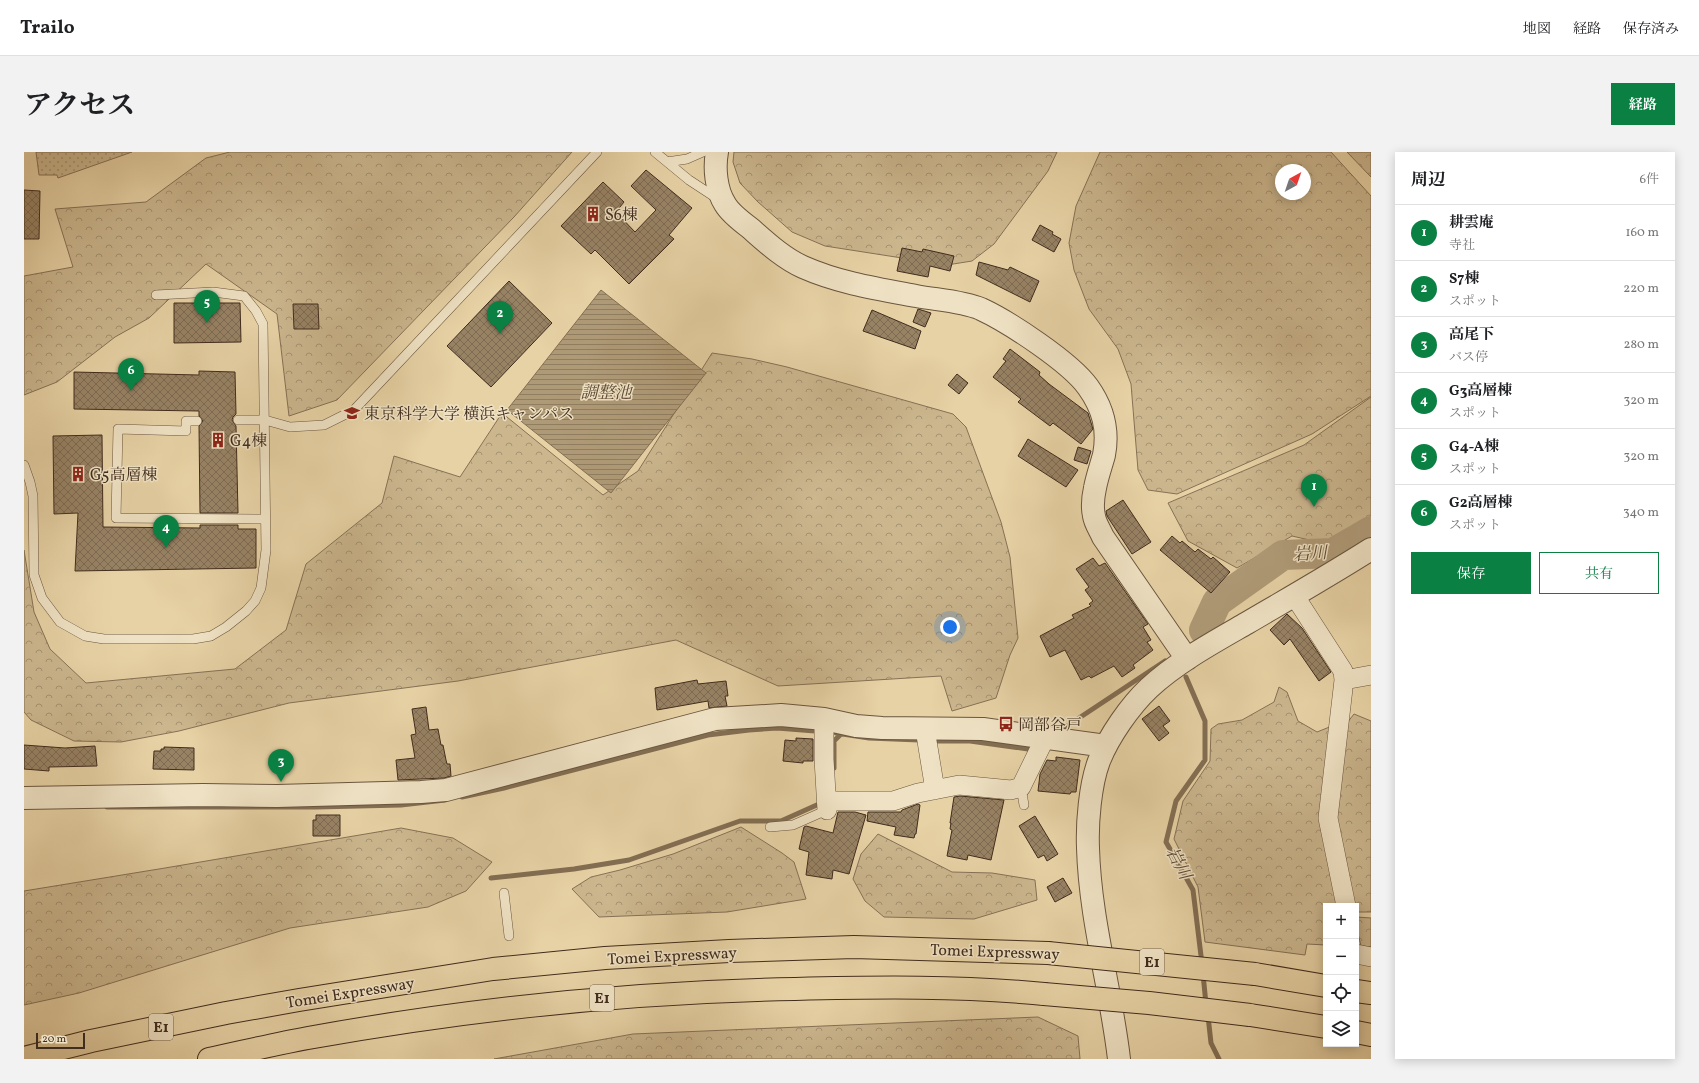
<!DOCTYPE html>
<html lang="ja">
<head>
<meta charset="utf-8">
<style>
  :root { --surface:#fff; --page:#f2f2f2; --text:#202124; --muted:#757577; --line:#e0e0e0; --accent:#0b8043 }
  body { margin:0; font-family:Vollkorn,"Noto Serif JP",serif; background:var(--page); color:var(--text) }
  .controls { position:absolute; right:12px; bottom:12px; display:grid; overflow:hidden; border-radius:0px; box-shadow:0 2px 10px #0003 }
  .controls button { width:36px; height:36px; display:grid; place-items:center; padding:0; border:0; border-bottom:1px solid var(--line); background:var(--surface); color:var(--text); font:20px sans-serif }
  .compass { position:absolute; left:1251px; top:12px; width:36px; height:36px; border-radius:50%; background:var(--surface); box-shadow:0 2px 10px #0003; rotate:40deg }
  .scale { position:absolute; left:12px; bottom:10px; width:49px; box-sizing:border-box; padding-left:4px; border:2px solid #412c1d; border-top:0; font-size:11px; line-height:14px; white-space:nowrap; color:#412c1d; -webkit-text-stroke:3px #efe2c4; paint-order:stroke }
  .you { position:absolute; left:926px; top:475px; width:14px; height:14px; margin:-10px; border:3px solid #fff; border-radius:50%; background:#1a73e8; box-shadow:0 0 0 6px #1a73e833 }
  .badge { display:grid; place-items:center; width:26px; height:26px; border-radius:50%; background:var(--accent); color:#fff; font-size:13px; font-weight:700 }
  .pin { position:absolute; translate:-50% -33px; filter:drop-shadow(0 1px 2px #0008) }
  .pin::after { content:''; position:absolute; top:21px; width:14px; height:12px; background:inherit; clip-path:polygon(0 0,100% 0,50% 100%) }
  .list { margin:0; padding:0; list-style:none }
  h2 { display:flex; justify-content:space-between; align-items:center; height:52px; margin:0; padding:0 16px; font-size:17px }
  h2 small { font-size:13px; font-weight:400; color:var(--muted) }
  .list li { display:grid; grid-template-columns:26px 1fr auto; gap:12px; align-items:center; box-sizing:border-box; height:56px; padding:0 16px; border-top:1px solid var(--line) }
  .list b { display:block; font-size:15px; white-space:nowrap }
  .list p { margin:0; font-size:13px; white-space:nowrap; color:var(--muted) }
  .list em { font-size:13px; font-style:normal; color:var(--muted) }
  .actions { display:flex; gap:8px; padding:12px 16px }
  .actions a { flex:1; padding:9px 0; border:1px solid var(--accent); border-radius:0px; text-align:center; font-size:14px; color:var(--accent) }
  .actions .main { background:var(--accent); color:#fff }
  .icon { flex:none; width:22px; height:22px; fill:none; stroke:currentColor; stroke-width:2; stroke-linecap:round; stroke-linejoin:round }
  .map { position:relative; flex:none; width:1347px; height:907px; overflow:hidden; border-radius:0px }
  header { display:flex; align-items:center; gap:24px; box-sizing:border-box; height:56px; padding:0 20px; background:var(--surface); border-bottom:1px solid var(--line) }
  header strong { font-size:19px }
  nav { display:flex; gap:22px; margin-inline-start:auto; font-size:14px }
  .intro { display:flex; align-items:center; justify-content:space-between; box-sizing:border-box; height:96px; padding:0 24px }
  h1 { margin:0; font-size:28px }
  .button { padding:10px 18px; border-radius:0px; background:var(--accent); color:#fff; font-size:14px; font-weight:700 }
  main { display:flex; gap:24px; padding:0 24px }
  aside { flex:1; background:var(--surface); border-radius:0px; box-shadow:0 2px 10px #0003 }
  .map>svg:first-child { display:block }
</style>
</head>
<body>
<header>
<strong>Trailo</strong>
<nav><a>地図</a><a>経路</a><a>保存済み</a></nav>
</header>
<div class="intro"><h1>アクセス</h1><a class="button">経路</a></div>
<main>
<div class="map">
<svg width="1347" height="907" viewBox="0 0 1347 907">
  <defs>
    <pattern id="grass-dots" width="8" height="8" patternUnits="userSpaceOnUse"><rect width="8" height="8" fill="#cbb68e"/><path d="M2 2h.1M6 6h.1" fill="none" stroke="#a69473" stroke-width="1.8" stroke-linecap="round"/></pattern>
    <pattern id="forest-crowns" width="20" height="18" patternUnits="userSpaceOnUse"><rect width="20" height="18" fill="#cbb68e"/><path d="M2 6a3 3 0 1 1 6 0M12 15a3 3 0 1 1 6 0" fill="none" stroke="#a69473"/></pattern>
    <pattern id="water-rules" width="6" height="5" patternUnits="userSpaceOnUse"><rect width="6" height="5" fill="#af9a77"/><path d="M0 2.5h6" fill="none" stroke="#907e61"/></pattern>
    <pattern id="building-cross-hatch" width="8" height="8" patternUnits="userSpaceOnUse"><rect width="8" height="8" fill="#978264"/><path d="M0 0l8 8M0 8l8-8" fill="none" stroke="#7d6b52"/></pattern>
  </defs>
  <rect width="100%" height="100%" fill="#e7d2a5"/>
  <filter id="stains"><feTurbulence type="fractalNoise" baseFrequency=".005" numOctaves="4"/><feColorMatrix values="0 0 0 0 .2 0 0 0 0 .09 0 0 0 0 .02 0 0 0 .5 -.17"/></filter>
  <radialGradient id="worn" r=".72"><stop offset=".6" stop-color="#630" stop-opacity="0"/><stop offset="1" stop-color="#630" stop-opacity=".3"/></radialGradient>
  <path fill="url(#grass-dots)" stroke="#867156" d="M12,0H108L34,26L33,23H15Z"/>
  <path fill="url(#forest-crowns)" stroke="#867156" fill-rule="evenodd" d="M206,0H548L490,65L313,248L265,264L253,162L182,112L125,166L91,185L33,230L0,243V124L49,115L31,57L122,50L182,6Z
    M710,0H1033L1024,19L970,92L948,109L923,113L801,94L768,80L734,50L716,31L709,10Z
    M1076,0H1307L1347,44V244L1288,282L1153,342L1124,338L1114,318L1107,232L1094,197L1065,157L1050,118L1045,91L1052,54ZM1257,18H1281V42H1257Z
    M1323,0H1347V25Z
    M688,201L728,207L763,215L929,262L942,275L977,370L986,405L994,486L986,503L972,546L928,559L917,524L754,534L652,488L434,529L265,551L155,579L97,590L50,589L7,568L0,560V398L10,460L26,497L62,531L211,517L262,478L282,412L358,351L370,304L436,325L478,261L579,343L614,319Z
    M1347,245V369L1303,392L1268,384L1213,416L1164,389L1144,351L1280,293Z
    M1255,535L1263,540L1274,569L1293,580L1308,574L1315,754H1302V793L1283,792L1281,803L1181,790L1174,735L1150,687L1159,649L1186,609L1187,577L1194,572L1218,568L1250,550Z
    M1330,562L1347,569V760H1332V754H1326L1310,664L1323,571Z
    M717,675L758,701L770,710L782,747L703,760L575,765L548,737L567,725L596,718L649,702Z
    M377,676L429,686L468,710L442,739L404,755L266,776L55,841L0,853V739L141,716Z
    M854,682L928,720L968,721L1011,728L1013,748L950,767L860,765L841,749L829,727L837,702Z
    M1332,765L1347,766V795L1337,794L1332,773Z
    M1014,865L1054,884L1056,907H470L609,882Z"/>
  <path fill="url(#water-rules)" stroke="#836e53" d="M577,138L682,221L587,341L483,258Z"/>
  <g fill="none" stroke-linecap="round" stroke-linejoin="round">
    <path stroke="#836e53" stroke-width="5" d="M1162,525L1181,569V608L1152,649L1142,690L1169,738L1178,812
      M1037,578L1141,509
      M812,581L845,586L895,588
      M909,589H946L1004,597
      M810,616V589L816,583
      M438,645L480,636L684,583L725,578L753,576L791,579
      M83,655H292L377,653L421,648
      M467,726L550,717L605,708L716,669H757L795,652
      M1179,822L1182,852
      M1184,864L1187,891L1195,907"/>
    <path stroke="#af9a77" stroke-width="30" d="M1180,478L1193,450L1259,403L1309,401L1347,379"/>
  </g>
  <path fill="url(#building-cross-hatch)" stroke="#412c1d" d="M622,18L668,56L645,83L650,87L605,132L571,98L567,102L537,74L579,30L600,50L592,60L611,80L632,58L607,34Z
    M0,38L16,39L15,87H0Z
    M1016,73L1029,80L1028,82L1037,87L1030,100L1008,88Z
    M878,96L898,100L899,97L930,104L926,119L906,114L904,125L873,119Z
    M955,110L984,118L986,115L1015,129L1006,150L952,123Z
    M485,129L528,171L467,235L423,194Z
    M150,151H216L217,190L150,191Z
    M269,152H294L295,177H270Z
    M894,157L907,161L901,175L889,170Z
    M848,158L897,179L891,197L839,179Z
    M986,197L1016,220L1015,223L1025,232L1064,261L1069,277L1057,292L1029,271L1026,274L994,250L997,247L969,225L982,209L979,207Z
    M175,219L211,220L212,262L209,265L208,268L212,274L214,361H176L175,274L179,269L175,264V259L50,257V220L175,223Z
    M933,222L944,231L935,242L924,233Z
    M78,283L79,375L176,376V373H214V377H232V416L51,419L54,361L30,362L29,284Z
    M1004,287L1054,318L1042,335L994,304Z
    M1054,295L1067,299L1063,312L1050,308Z
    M1099,348L1127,390L1108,402L1083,364L1082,359Z
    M1148,384L1156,391L1158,389L1171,400L1174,397L1187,407L1189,405L1206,420L1187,441L1136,398Z
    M1069,406L1075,414L1081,411L1124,472L1119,475L1127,488L1123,490L1129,498L1109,513L1111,516L1098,525L1090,514L1067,526L1065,524L1057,528L1041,498L1026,505L1016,484L1050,466L1048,463L1067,454L1065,452L1069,449L1061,438L1065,435L1052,417Z
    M1263,462L1278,476L1307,520L1295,529L1266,487L1260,493L1246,478Z
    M673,528L674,532L702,529L704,544H701L703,554L685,556L684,549L633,558L631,536Z
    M1135,554L1146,569L1139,574L1145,581L1135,589L1118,567Z
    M402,555L405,578L414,577L417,593H419L422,608L423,612H426L427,624L420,626L374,628L372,608L391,606L387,583L392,582L388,557Z
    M772,586L789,587V609H779V611L759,609L761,588L772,589Z
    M0,593L41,596L71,594L73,614L25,615V619L0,617Z
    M140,595L170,596V618L129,617L130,599H137V597H140Z
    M1032,605L1056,608L1052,640H1047L1046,642L1014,639L1016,622L1023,608L1032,609Z
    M936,644L980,648L967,708L944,703L943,708L923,704L928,678L926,677L927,671H926L930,645Z
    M894,652L896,653L892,682H891L890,686L870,683L872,675L843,669L844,660H877L878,658Z
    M814,660H831L842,663L825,722L809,718L808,727L782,723L785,700L775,697L780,675L782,674L809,681Z
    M292,663H316V684H289V668H292Z
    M1011,664L1034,702L1023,709L1020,703L1014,706L995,674Z
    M1039,726L1048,741L1031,750L1023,735Z"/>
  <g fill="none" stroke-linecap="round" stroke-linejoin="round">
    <defs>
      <path id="service" d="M631,0L665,28L694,47
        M643,10L663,7L679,0
        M214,268H241L266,275L300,273L330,258L573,0
        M173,269H162V279L94,277L92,366L241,367
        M0,313L6,330L9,344L10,423L18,446L36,470L61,484L80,487H169L187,484L202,475L222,459L231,449L237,436L242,398L239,172L232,159L220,144L189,140L132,143
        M997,635L1000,653
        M746,675L769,673L803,658
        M480,741L485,784"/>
      <path id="minor" d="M1270,443L1319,519L1320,528L1304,666L1322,754
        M1320,528L1347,523
        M800,567V607L803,658
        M901,577L911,638
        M802,649H869L894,641L935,633L987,638L997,635L1021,586
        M1332,802L1347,805"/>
      <path id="tertiary" d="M693,0C690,16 692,38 701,52C706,61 718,70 726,76C742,90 759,106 779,115C815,131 854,137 892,144C913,148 938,149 957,157C985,170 1046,210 1064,235C1079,256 1085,277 1080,303C1077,314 1073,325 1071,336C1069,345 1068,355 1070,364C1071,371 1076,378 1079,385L1163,507
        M0,646L179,643L253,644L397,640L422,638L691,567L757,563L800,567L832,574L858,576L959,577L1082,594
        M1095,907C1087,837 1066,768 1064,696C1063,671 1066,633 1075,609C1085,584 1106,554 1125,536C1153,510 1190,490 1223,471C1264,447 1306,423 1347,397"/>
      <path id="motorway" d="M1231,822L1302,834
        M1332,839L1347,841
        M1226,863L1302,875
        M1332,880L1347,883
        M0,906L67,889L202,861L275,848L469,817L581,806L705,799L830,795L1024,801
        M185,907C218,900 251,892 284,886C445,857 607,840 771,837C854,835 937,834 1020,842"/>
    </defs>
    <use href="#service" stroke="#6a563f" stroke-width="10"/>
    <use href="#minor" stroke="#6a563f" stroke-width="20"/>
    <use href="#tertiary" stroke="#6a563f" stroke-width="24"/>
    <use href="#motorway" stroke="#412c1d" stroke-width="24"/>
    <use href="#service" stroke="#efe2c4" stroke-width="9"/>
    <use href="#minor" stroke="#efe2c4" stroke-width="19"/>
    <use href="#tertiary" stroke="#efe2c4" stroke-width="22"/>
    <use href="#motorway" stroke="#e7d2a5" stroke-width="22"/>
    <defs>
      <path id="motorway-bridge" d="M1024,801L1231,822
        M1020,842L1125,851L1226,863"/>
    </defs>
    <use href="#motorway-bridge" stroke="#412c1d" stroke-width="24" stroke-linecap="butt"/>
    <use href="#motorway-bridge" stroke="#e7d2a5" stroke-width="22"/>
  </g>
  <defs>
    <symbol id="building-bare" viewBox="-9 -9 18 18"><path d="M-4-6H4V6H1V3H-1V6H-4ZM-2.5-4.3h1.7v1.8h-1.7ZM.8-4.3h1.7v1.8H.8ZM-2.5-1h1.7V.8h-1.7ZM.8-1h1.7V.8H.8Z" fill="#8f2418" stroke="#efe2c4" stroke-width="2.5" paint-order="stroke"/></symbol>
    <symbol id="university-bare" viewBox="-9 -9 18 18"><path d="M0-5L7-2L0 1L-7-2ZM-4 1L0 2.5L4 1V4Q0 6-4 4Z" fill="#8f2418" stroke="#efe2c4" stroke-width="2.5" paint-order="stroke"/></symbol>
    <symbol id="bus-bare" viewBox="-9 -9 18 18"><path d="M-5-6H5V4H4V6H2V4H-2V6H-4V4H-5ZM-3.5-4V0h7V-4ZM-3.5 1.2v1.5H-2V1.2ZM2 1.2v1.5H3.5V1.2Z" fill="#8f2418" stroke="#efe2c4" stroke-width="2.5" paint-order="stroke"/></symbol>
  </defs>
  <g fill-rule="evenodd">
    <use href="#building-bare" x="558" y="51" width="22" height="22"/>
    <use href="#university-bare" x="317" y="250" width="22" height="22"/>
    <use href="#building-bare" x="183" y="277" width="22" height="22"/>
    <use href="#building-bare" x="43" y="311" width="22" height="22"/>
    <use href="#bus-bare" x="971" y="561" width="22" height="22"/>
  </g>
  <g text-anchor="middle" stroke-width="3" stroke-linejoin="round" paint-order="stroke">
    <g fill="#efe2c4" stroke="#75634f" stroke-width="1">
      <rect x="1116" y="797" width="24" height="26" rx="3"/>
      <rect x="566" y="833" width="24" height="26" rx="3"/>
      <rect x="125" y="862" width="24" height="26" rx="3"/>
    </g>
    <g font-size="15" font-weight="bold" fill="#412c1d">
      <text x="1128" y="815">E1</text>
      <text x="578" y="851">E1</text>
      <text x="137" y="880">E1</text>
    </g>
    <g font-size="16" fill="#412c1d" stroke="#efe2c4" text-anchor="start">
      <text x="581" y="68">S6棟</text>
      <text x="340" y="267">東京科学大学 横浜キャンパス</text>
      <text x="206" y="294">G4棟</text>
      <text x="66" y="328">G5高層棟</text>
      <text x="994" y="578">岡部谷戸</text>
    </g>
    <g font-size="16" fill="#412c1d" stroke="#efe2c4">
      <text transform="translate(971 799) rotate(2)" y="6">Tomei Expressway</text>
      <text transform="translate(648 803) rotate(-3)" y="6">Tomei Expressway</text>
      <text transform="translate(326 840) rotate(-9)" y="6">Tomei Expressway</text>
    </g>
    <g font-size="17" font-style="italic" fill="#5c4834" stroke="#efe2c4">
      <text x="582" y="246">調整池</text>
      <text transform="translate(1286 401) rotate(-4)" y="6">岩川</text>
      <text transform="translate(1155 711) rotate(62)" y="6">岩川</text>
    </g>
  </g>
  <rect width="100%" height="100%" filter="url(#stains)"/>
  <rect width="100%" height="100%" fill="url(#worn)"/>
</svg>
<div class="controls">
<button>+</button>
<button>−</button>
<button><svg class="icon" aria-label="locate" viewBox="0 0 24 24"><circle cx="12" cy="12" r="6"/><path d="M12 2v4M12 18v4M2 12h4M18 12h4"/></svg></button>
<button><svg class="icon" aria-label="layers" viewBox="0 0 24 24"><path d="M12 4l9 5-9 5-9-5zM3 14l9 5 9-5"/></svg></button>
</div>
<svg class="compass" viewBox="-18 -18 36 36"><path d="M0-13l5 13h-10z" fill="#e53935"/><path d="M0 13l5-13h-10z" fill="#757577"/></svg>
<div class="scale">20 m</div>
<div class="you"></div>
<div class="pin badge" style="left:1290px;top:355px">1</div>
<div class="pin badge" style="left:476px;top:182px">2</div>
<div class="pin badge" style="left:257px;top:630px">3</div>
<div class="pin badge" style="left:142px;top:396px">4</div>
<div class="pin badge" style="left:183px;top:171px">5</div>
<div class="pin badge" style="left:107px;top:239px">6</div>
</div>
<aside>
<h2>周辺<small>6件</small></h2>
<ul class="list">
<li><span class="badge">1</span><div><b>耕雲庵</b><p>寺社</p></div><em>160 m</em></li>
<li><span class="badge">2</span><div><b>S7棟</b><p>スポット</p></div><em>220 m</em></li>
<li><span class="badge">3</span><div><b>高尾下</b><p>バス停</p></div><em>280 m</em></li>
<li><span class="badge">4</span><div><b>G3高層棟</b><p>スポット</p></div><em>320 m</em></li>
<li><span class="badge">5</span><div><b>G4-A棟</b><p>スポット</p></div><em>320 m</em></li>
<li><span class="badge">6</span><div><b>G2高層棟</b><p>スポット</p></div><em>340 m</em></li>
</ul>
<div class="actions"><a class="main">保存</a><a>共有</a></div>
</aside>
</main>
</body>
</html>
